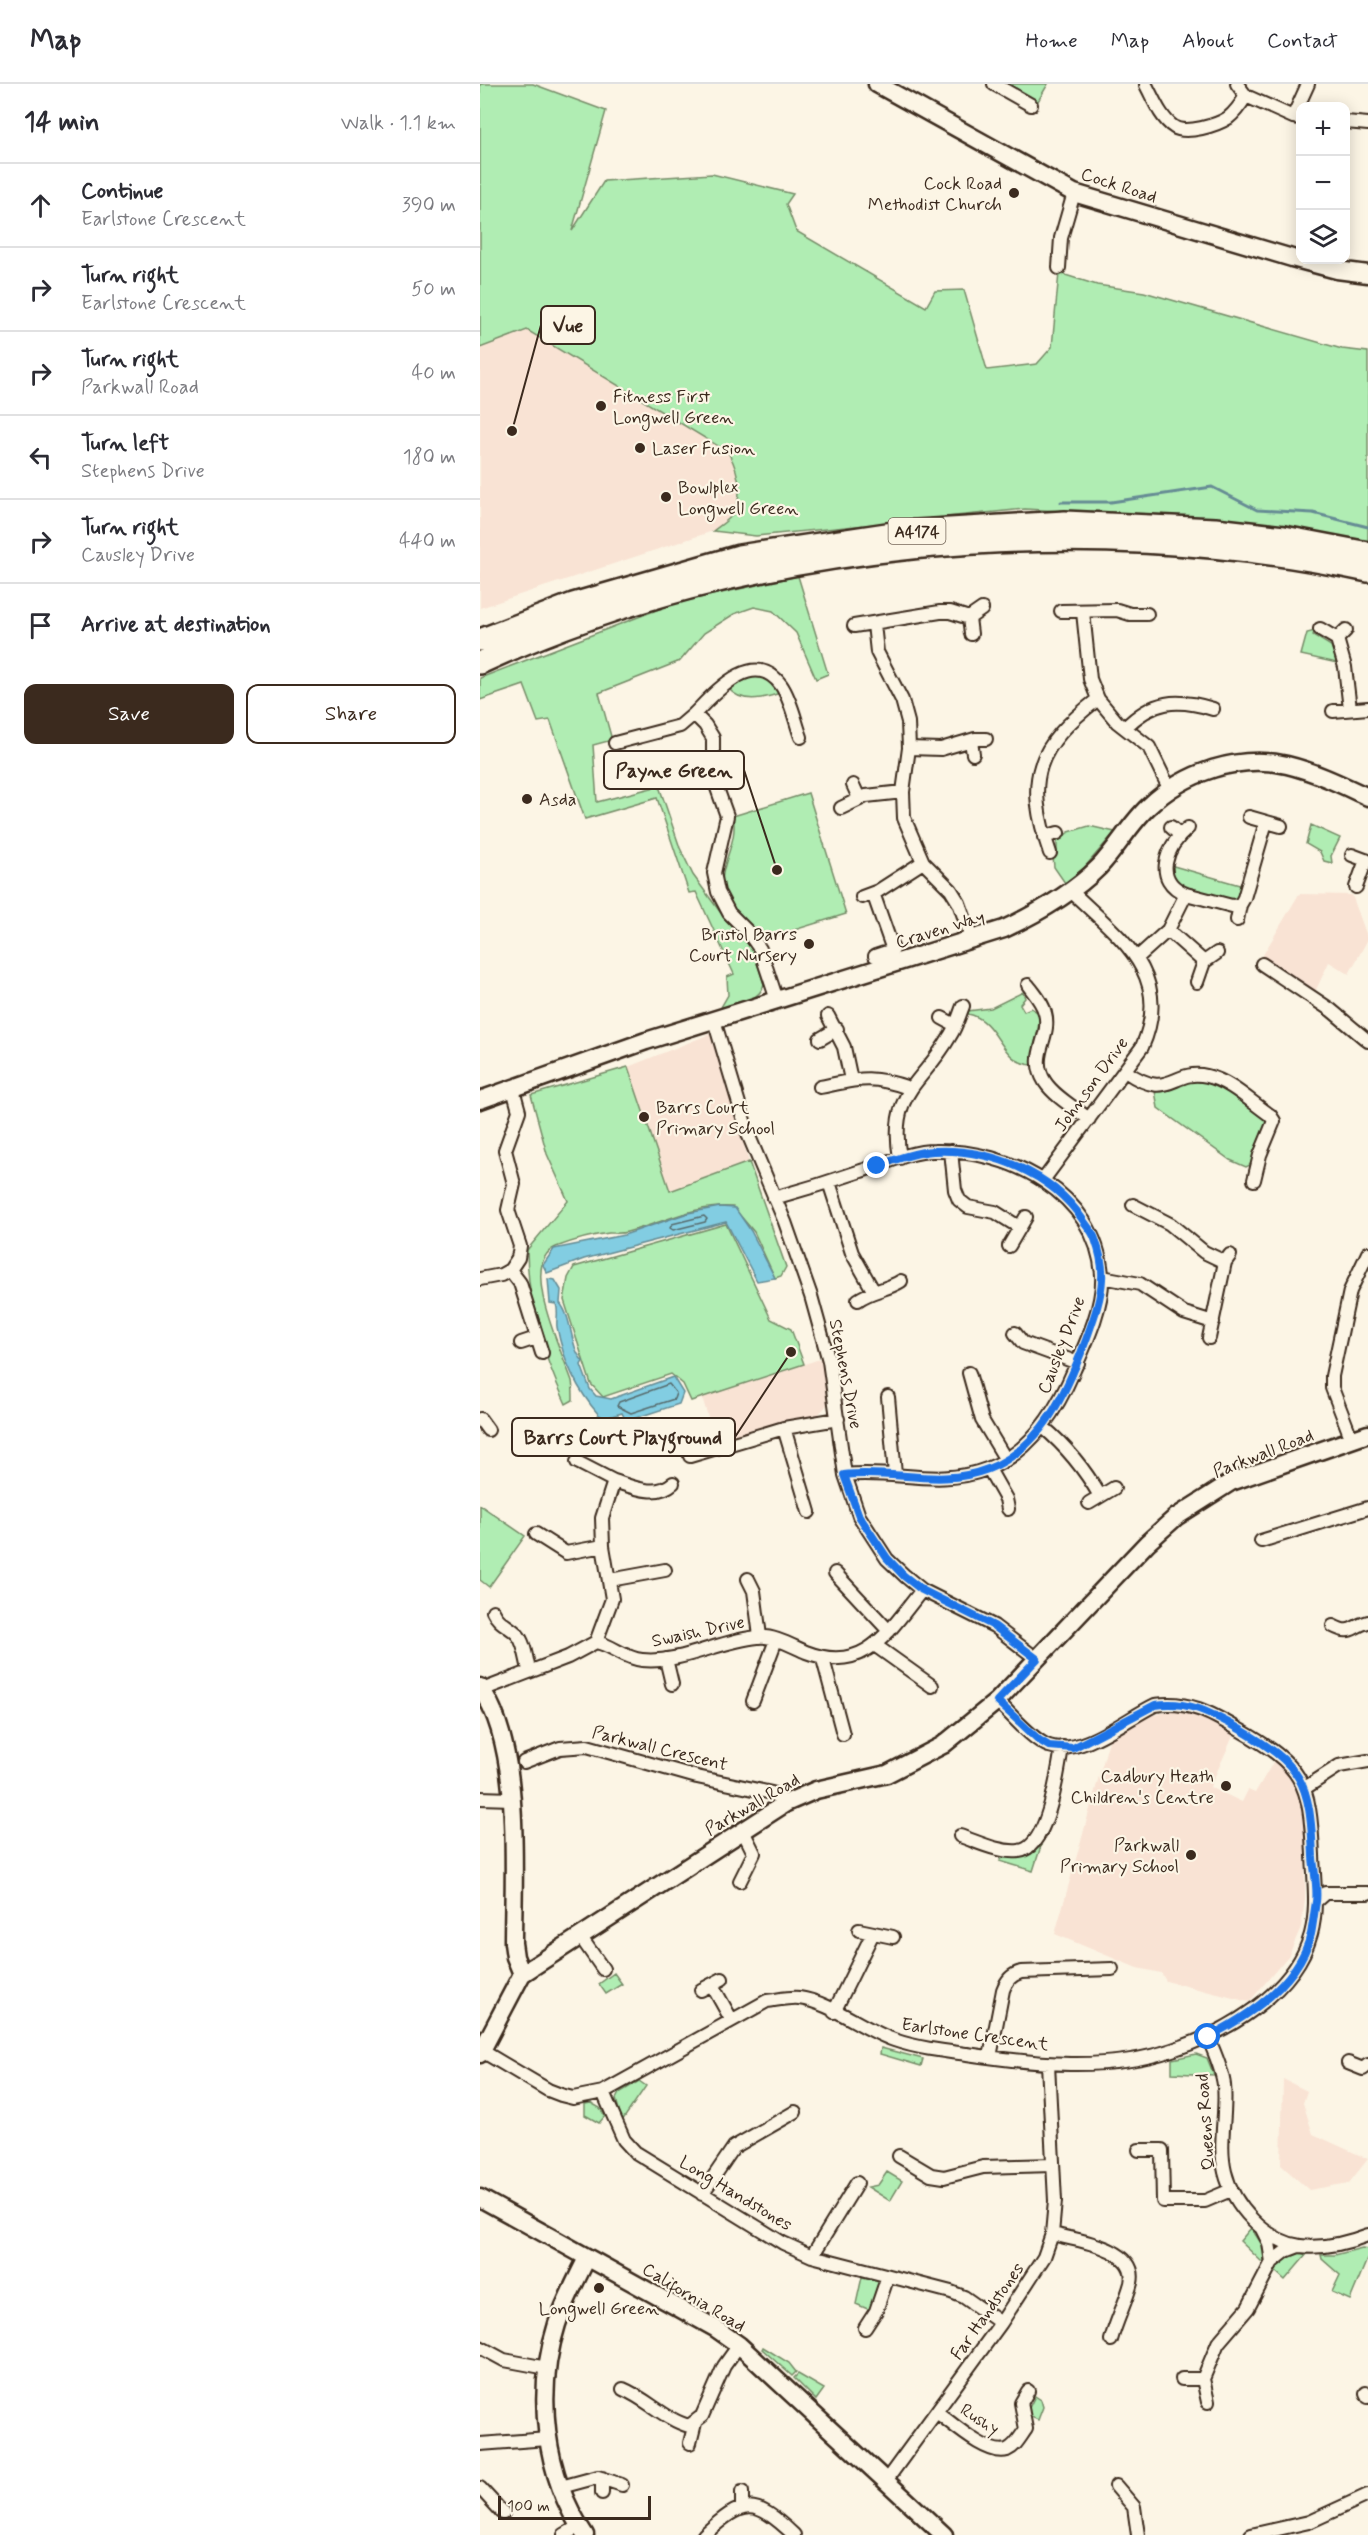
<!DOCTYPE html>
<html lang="en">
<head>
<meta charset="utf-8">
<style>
  :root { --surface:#fff; --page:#f2f2f3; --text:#2b2b33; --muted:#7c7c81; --line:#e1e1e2; --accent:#3b2a1e }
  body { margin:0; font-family:Mynerve,sans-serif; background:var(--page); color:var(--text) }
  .controls { position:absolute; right:18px; top:18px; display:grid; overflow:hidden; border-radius:12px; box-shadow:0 3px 15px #0003 }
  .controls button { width:54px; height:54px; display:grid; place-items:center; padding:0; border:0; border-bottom:2px solid var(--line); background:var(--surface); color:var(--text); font:30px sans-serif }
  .scale { position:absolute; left:18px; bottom:15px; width:153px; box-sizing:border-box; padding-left:6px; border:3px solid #3b2a1e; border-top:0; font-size:16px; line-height:21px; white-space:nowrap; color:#3b2a1e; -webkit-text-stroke:4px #fcf5e5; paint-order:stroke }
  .stop { position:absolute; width:18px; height:18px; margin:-14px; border:4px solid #1a73e8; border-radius:50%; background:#fff }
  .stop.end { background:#1a73e8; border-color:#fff; box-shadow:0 2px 6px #0008 }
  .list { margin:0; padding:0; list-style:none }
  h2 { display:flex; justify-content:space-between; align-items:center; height:78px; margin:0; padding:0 24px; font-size:26px }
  h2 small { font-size:20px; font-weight:400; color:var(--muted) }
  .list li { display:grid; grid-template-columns:39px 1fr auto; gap:18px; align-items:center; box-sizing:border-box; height:84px; padding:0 24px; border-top:2px solid var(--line) }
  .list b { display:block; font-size:22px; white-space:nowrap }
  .list p { margin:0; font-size:20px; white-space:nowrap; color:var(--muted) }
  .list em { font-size:20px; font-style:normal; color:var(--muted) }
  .actions { display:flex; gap:12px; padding:18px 24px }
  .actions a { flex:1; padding:14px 0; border:2px solid var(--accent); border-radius:12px; text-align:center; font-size:21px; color:var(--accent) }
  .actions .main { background:var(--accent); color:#fff }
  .icon { flex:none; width:33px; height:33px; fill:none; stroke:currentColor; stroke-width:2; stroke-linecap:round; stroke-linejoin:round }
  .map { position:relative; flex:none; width:888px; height:2451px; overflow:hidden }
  header { display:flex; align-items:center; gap:36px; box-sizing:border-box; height:84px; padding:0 30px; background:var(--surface); border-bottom:2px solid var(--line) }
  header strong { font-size:28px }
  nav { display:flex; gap:33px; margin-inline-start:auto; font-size:21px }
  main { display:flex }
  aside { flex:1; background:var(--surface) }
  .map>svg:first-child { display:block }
</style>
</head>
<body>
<header>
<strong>Map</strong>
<nav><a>Home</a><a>Map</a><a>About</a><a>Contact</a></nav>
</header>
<main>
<aside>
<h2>14 min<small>Walk · 1.1 km</small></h2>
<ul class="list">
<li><svg class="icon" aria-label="ahead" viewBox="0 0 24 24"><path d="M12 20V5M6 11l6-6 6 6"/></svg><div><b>Continue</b><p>Earlstone Crescent</p></div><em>390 m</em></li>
<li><svg class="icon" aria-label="right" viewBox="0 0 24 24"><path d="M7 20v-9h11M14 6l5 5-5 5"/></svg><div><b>Turn right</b><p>Earlstone Crescent</p></div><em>50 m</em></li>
<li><svg class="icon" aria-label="right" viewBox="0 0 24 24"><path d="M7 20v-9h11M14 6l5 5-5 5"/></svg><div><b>Turn right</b><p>Parkwall Road</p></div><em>40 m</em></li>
<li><svg class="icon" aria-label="left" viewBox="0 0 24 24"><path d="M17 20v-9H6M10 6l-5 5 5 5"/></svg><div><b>Turn left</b><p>Stephens Drive</p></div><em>180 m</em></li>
<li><svg class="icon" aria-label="right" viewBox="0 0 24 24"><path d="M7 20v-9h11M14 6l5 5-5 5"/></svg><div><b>Turn right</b><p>Causley Drive</p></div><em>440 m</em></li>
<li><svg class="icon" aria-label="arrive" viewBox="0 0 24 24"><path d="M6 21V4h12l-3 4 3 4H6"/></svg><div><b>Arrive at destination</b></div></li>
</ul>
<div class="actions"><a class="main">Save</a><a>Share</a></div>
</aside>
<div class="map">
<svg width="888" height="2451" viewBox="0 0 888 2451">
  <rect width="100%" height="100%" fill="#fcf5e5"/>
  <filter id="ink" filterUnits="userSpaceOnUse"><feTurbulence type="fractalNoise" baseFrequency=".0167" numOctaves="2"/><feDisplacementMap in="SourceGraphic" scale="12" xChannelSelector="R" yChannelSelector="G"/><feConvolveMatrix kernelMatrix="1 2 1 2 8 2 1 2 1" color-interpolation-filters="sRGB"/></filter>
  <g filter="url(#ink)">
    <path fill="#f9e3d4" d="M47,246L248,368L257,385L259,405L254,429L233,447L0,524V264Z
      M819,810L872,811L888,855L869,890L849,878L834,910L780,876Z
      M230,950L269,1078L190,1107L76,1004L148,983Z
      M343,1274L347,1321L337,1332L235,1356L222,1313Z
      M693,1627L712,1629L754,1650L730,1703L762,1718L768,1706L775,1709L795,1675L812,1695L821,1718L825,1737V1816L821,1843L809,1871L769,1918L686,1897L681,1889L657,1884L575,1850L630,1653L664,1633Z
      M803,1995L827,2007L823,2019L833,2050L888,2075L869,2099L829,2106L801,2081Z"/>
    <path fill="#b0edb3" stroke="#768c68" stroke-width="1.5" d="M0,0H53L126,27L92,147L124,97L232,90L313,110L306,120L316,147L446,223L455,207L484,206L507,286L557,280L572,263L579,189L617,201L664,208L862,265L888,268V459L738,436L545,425L276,452L233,447C239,442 251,435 254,428C264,407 258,386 248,368L47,246L0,264Z
      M526,0H568L557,19Z
      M318,492L348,590L336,595L316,549L293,527L274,523L254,530L224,549L200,577L119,609L132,656L113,661L117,718L179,702L200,764L213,791L246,836L272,864L284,900C280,918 255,920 240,925L248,911L247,893L254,890L216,808L209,809L177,714L105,735L70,636L58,638L44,601L0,616V594L192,520Z
      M835,547L833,551L851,562L857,579L821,571L827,549Z
      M276,591L290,597L300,609C283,615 261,620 248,604L255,598Z
      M328,709L366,830L282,856C271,843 255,833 247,818C231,788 260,763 253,732Z
      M831,741L860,754L851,772L852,779L844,777L840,768L826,760Z
      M609,742L635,748L603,785L585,799L574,783L573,772L577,770V757L589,748Z
      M690,781L763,802L756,817L696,801Z
      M543,908L545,914L540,920L544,927L551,924L559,929C561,948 550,962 554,981C519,981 520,936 488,930V927L511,924Z
      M148,983L190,1107L269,1078L306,1183L301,1192L295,1194L274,1148L253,1123C215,1120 183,1139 147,1148C141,1150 135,1149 129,1149C113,1151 92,1157 76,1163C37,1179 84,1272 92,1297C93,1303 93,1310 93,1316L86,1320C62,1269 48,1222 47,1166L88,1117L67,1070L51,1011Z
      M713,996L731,997L745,1004L787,1037L770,1081L766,1083L750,1076L678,1024L675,1007Z
      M246,1140L291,1235L311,1245L324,1280L211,1317L203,1300L191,1290L123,1313L111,1300L84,1216L88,1194L94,1183Z
      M0,1421L45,1452L9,1503L0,1496Z
      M561,1762L553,1787L520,1777L526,1770H545Z
      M134,1889L142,1900L126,1910L119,1900Z
      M401,1964L443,1975L441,1982L400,1970Z
      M716,1970L727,1974L734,1991L692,1989V1975Z
      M159,1997L166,2002L142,2037L136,2015L139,2009Z
      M111,2019L120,2024L125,2032L119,2039L105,2031V2020Z
      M407,2088L422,2097L410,2117L388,2103L398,2101Z
      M771,2144L783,2162L784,2180L760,2157Z
      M882,2164L888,2165V2173L870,2216L852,2208L860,2191L842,2175L841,2171H855Z
      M817,2169L827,2170L805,2196L795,2187C799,2177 807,2173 817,2169Z
      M382,2193L397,2196L400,2202L390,2226L376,2220Z
      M283,2263L309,2279L316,2288L312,2292L282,2265Z
      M318,2290L344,2305L336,2316L314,2294Z
      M555,2312L561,2316L563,2323L558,2336L549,2332L548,2326Z"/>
    <path fill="#82cde2" stroke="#668c94" stroke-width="1.5" d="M240,1123L255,1124L271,1147L295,1194L277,1197L246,1138L104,1175L67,1189L63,1181L74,1165L144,1151L208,1129Z
      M68,1195L75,1196L81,1206L80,1219C93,1235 90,1265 103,1277L101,1281L110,1305L116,1312L131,1315L193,1293L203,1309L199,1320L146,1337L142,1329L125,1334L119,1331C97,1306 83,1275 77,1243C76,1235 79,1228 76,1220L70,1219Z"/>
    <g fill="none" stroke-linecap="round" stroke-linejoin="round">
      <path stroke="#576b6c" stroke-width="1.5" d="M224,1132L227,1135L225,1138L193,1146L190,1144L192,1140Z
        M189,1300L196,1309L194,1315L151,1329L137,1322L139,1318Z"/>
      <path stroke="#668c94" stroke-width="3" d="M581,418H631L732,403L777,426L833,429L888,443"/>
      <defs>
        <path id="street" d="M514,0L551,21
          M757,0L766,12L813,33L820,34
          M666,1C673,14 681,35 694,43C706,51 737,41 748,34C756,28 761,20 766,12
          M813,33L828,0
          M866,38L888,40
          M579,184L581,154L594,109
          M581,527L637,526L650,530H667
          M603,528L610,595L618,615L637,638L669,663L690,706
          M394,540L397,568L422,616L428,638L429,664L423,708L424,734L443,778L471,806L479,819L492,855
          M374,542L460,528H470L489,534
          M840,545L857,555L865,583L870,625
          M491,550L489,534L502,525
          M857,555L866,546
          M853,627L888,624
          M214,630C234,610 273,563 301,601C311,615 315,637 321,653
          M645,644C672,616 697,614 733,625
          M491,657L493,670
          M135,659L200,642L214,630L225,641L233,654V693L247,732L234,789L238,808L249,829L268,848L280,865L297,916
          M429,664L461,665L495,655H506
          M373,701L379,714
          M361,724L386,712L423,708
          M769,733L801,742
          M691,743L700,751
          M564,753L578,749
          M570,769C544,694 556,663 618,615
          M872,771L888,777
          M876,803L886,776
          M393,809L413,866L395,872
          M706,810C672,796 686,763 708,744
          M382,813L398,807L443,778
          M757,836L760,821
          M688,846L724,878
          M658,873L688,846L706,810L752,822L760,821L764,814L786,738
          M782,880L851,926L888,957
          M717,898L724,878L737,869
          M548,901C554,909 563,919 565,929C572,954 548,971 565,998C575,1013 595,1024 609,1035
          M348,932L364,963L371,996
          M462,934L475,941
          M234,936L268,1050L305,1138L331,1212L349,1277L365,1391L379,1432L407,1475L425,1492L442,1506L514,1542L557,1575
          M340,955L357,945
          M645,987C691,1019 691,984 727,992C750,997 771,1018 790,1031L794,1037L780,1071L774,1096
          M340,1003C379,995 390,990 429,1004
          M471,1067L475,1106L479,1116L488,1123L515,1128L539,1143
          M420,1074C408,1007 443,1000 470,952C476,943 479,932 483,922
          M564,1095L662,963C695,889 637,852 591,807
          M349,1098L372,1169L393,1206
          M294,1114C323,1106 352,1097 381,1087C404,1080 430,1067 454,1067C530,1065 616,1109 622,1191C624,1221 606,1259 594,1286C577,1326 551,1369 507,1385C458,1404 415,1385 365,1391
          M653,1121L690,1140L724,1168L745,1178
          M529,1162L546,1133
          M30,1186L40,1199L62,1269
          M622,1193L660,1200L704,1229L733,1238
          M0,1195L21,1191L30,1186L38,1174L40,1162L28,1126L34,1100L25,1066L39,1027L33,1005
          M378,1216C392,1206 407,1206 421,1197
          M535,1249L543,1259L598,1279
          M729,1254L745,1178L750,1171
          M41,1259L56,1254
          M489,1289L502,1336L526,1376
          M408,1313L415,1390
          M0,1335L8,1346
          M563,1343C587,1363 604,1384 620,1412
          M304,1344L329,1428
          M872,1356L852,1304V1292L870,1207L888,1169
          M210,1372L304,1344L358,1335
          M509,1385L526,1415L528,1425
          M134,1397C153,1403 176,1414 193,1399
          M609,1419L634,1404
          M56,1450L86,1469L123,1462
          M781,1457L888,1424
          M355,1489L409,1547
          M268,1495L274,1507L280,1552
          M130,1496L185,1486
          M13,1527C19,1540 28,1541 37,1550C45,1559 46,1574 49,1586
          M853,1542C872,1552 871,1542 888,1538
          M116,1558C132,1561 144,1574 162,1576C201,1580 240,1556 278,1553C293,1551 312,1562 326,1568C385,1591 409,1547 442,1506
          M396,1562L452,1602
          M186,1575L192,1600
          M343,1575L363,1650
          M2,1606L88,1573L116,1558L132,1515L123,1462L122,1434L134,1397L97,1378
          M273,1617L296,1556
          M44,1678L80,1664L107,1662L217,1693L292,1709L306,1719
          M825,1704L859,1682L888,1677
          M0,1714L32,1715
          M480,1752C498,1758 520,1769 539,1767C568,1764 578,1688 582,1663
          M260,1797L274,1769L263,1747
          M836,1817L845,1809H888
          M379,1846L413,1853
          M100,1852L123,1885
          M232,1901L251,1935
          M221,1906L242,1895
          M354,1928L393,1849
          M728,1953C734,1968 742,1984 744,2001C747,2029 738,2059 745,2088C753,2121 785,2157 820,2162C843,2165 867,2159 888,2151
          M2,1967L68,2006L81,2011L93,2014L123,2008L287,1917C297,1916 309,1913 319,1914C350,1918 384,1946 414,1956C437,1964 463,1967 487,1970C554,1980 627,1988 692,1966C746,1949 815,1909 831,1850C838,1824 834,1798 833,1771C830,1697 823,1682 758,1645C731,1629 708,1616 675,1621C647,1634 601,1673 569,1662C553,1657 530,1629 517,1617
          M510,1973L523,1906C527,1896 531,1891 541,1888L632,1885
          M868,1979L883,1985L888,1981
          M123,2008L144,2056L155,2068L303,2159L332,2172L471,2208L484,2213L521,2239
          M659,2066H682L683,2117H725L751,2106
          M419,2072L451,2091L464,2093L503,2083L573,2081
          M222,2110L254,2063L315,2028
          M782,2145L789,2159L792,2178
          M572,2150C595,2156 659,2163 651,2199C646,2218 636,2237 631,2256
          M332,2172L377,2099
          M385,2244L396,2227L408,2192
          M0,2263L24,2276L67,2284
          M702,2295H723L728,2318
          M723,2295L738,2259L768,2224L792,2178L806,2167L819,2162
          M143,2305C167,2315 186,2336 209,2342L222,2332L244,2282L259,2261
          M886,2309L888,2313
          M458,2329C473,2340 508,2372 527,2366C536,2362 540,2353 546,2345L541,2319L548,2307
          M210,2359L215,2339
          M0,2360L68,2355
          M405,2398L521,2239L564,2173L572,2150L575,2117L568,1980
          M636,2402L654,2423L658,2451
          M81,2403L118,2393L142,2401
          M0,2404L23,2429
          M262,2408V2423
          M122,2409V2394
          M84,2451L99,2442
          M224,2451C263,2415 274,2413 314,2451
          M771,2451L829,2438L888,2411"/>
        <path id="secondary" d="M397,0L594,109L812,174L857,186L888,190
          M0,1016L166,957L524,845C558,829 592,810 619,783C637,764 650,740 668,723C705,688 758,670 807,681C836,688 862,701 888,713
          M0,1603C43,1663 33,1787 33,1859L35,1873L42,1890
          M0,1970L42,1890L306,1719L336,1706L407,1690L463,1661L517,1617L667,1459L696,1433L751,1398L888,1350
          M0,2114L235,2244L259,2261L464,2451
          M105,2451C64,2391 55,2309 77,2240C85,2217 96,2196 107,2174"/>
        <path id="highway" d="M0,556L93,520L259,472L420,448L585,438L735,445L804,453L888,469
          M0,579C265,455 603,426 888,487"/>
      </defs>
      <use href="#street" stroke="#3b2a1e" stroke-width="16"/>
      <use href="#secondary" stroke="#3b2a1e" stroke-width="21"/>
      <use href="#highway" stroke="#3b2a1e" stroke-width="26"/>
      <use href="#street" stroke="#fcf5e5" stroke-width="12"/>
      <use href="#secondary" stroke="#fcf5e5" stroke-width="16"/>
      <use href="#highway" stroke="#fcf5e5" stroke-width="21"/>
    </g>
  </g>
  <g fill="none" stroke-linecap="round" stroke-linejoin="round" filter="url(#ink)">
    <path stroke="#1a73e8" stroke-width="8" d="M397,1082C414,1076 435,1068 453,1067C510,1064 572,1089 603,1136C607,1142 613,1148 615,1155C619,1166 623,1183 622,1195C621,1216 613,1236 606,1256C587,1307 562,1364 508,1385C459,1404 415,1385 364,1391L379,1432L407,1474L424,1492L442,1506L514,1542L557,1575L517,1617L559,1656L569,1662L593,1664L675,1621C707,1616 729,1628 756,1643C823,1682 830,1696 833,1773C834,1787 838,1805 836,1818C834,1829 833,1840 831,1850C819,1899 769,1932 728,1953"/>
  </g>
  <g fill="#3b2a1e" stroke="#fcf5e5" stroke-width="2">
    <circle cx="534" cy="109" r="6"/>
    <circle cx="121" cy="322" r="6"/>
    <circle cx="160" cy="364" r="6"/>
    <circle cx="186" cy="413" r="6"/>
    <circle cx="47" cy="715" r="6"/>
    <circle cx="329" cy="860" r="6"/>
    <circle cx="164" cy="1033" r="6"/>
    <circle cx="746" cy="1702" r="6"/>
    <circle cx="711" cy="1771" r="6"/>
    <circle cx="119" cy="2204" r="6"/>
  </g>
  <g text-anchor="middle" stroke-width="4.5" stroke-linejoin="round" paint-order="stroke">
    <rect fill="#fcf5e5" stroke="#75675a" stroke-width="1.5" x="408.5" y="434" width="57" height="26" rx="4.5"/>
    <g font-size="16" font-weight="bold" fill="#3b2a1e">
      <text x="437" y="453">A4174</text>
    </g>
    <g font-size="18" fill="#3b2a1e" stroke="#fcf5e5" text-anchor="start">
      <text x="522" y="105" text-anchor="end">Cock Road<tspan x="522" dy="21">Methodist Church</tspan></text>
      <text x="133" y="318">Fitness First<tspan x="133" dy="21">Longwell Green</tspan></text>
      <text x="172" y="370">Laser Fusion</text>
      <text x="198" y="409">Bowlplex<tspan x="198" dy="21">Longwell Green</tspan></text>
      <text x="59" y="721">Asda</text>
      <text x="317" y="856" text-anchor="end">Bristol Barrs<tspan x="317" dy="21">Court Nursery</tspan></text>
      <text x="176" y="1029">Barrs Court<tspan x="176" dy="21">Primary School</tspan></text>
      <text x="734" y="1698" text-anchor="end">Cadbury Heath<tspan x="734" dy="21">Children's Centre</tspan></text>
      <text x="699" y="1767" text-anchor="end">Parkwall<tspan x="699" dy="21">Primary School</tspan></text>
      <text x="119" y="2230" text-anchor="middle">Longwell Green</text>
    </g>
    <g font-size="18" fill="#3b2a1e" stroke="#fcf5e5">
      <text transform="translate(639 101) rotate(18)" y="6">Cock Road</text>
      <text transform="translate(460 845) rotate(-17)" y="6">Craven Way</text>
      <text transform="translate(611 1000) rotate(-54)" y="6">Johnson Drive</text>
      <text transform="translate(581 1261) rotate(-69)" y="6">Causley Drive</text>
      <text transform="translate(366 1290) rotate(79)" y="6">Stephens Drive</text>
      <text transform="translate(783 1369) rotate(-21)" y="6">Parkwall Road</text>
      <text transform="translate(218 1547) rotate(-12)" y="6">Swaish Drive</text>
      <text transform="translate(180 1664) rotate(14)" y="6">Parkwall Crescent</text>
      <text transform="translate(272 1720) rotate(-30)" y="6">Parkwall Road</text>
      <text transform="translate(495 1950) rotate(8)" y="6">Earlstone Crescent</text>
      <text transform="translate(725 2038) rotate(-94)" y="6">Queens Road</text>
      <text transform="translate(256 2109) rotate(31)" y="6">Long Handstones</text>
      <text transform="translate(214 2213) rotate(31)" y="6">California Road</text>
      <text transform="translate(507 2227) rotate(-55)" y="6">Far Handstones</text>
      <text transform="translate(500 2335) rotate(33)" y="6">Rushy</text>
    </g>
  </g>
  <path fill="none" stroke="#3b2a1e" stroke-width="2" d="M32 347L61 241M297 786L264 686M311 1268L255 1353"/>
  <g fill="#3b2a1e" stroke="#fcf5e5" stroke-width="2">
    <circle cx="32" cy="347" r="6"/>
    <circle cx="297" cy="786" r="6"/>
    <circle cx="311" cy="1268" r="6"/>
  </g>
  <g fill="#fcf5e5" stroke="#3b2a1e" stroke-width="2">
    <rect x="61" y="222" width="54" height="38" rx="6"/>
    <rect x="124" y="667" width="140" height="38" rx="6"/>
    <rect x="32" y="1334" width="223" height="38" rx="6"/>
  </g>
  <g font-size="20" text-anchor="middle" font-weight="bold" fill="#3b2a1e">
    <text x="88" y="248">Vue</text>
    <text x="194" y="693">Payne Green</text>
    <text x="143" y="1360">Barrs Court Playground</text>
  </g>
</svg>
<div class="controls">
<button>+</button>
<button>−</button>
<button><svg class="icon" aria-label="layers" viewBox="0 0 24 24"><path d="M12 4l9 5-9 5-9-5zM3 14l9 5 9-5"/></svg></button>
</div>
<div class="scale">100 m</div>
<div class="stop" style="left:728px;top:1953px"></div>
<div class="stop end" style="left:397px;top:1082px"></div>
</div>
</main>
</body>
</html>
